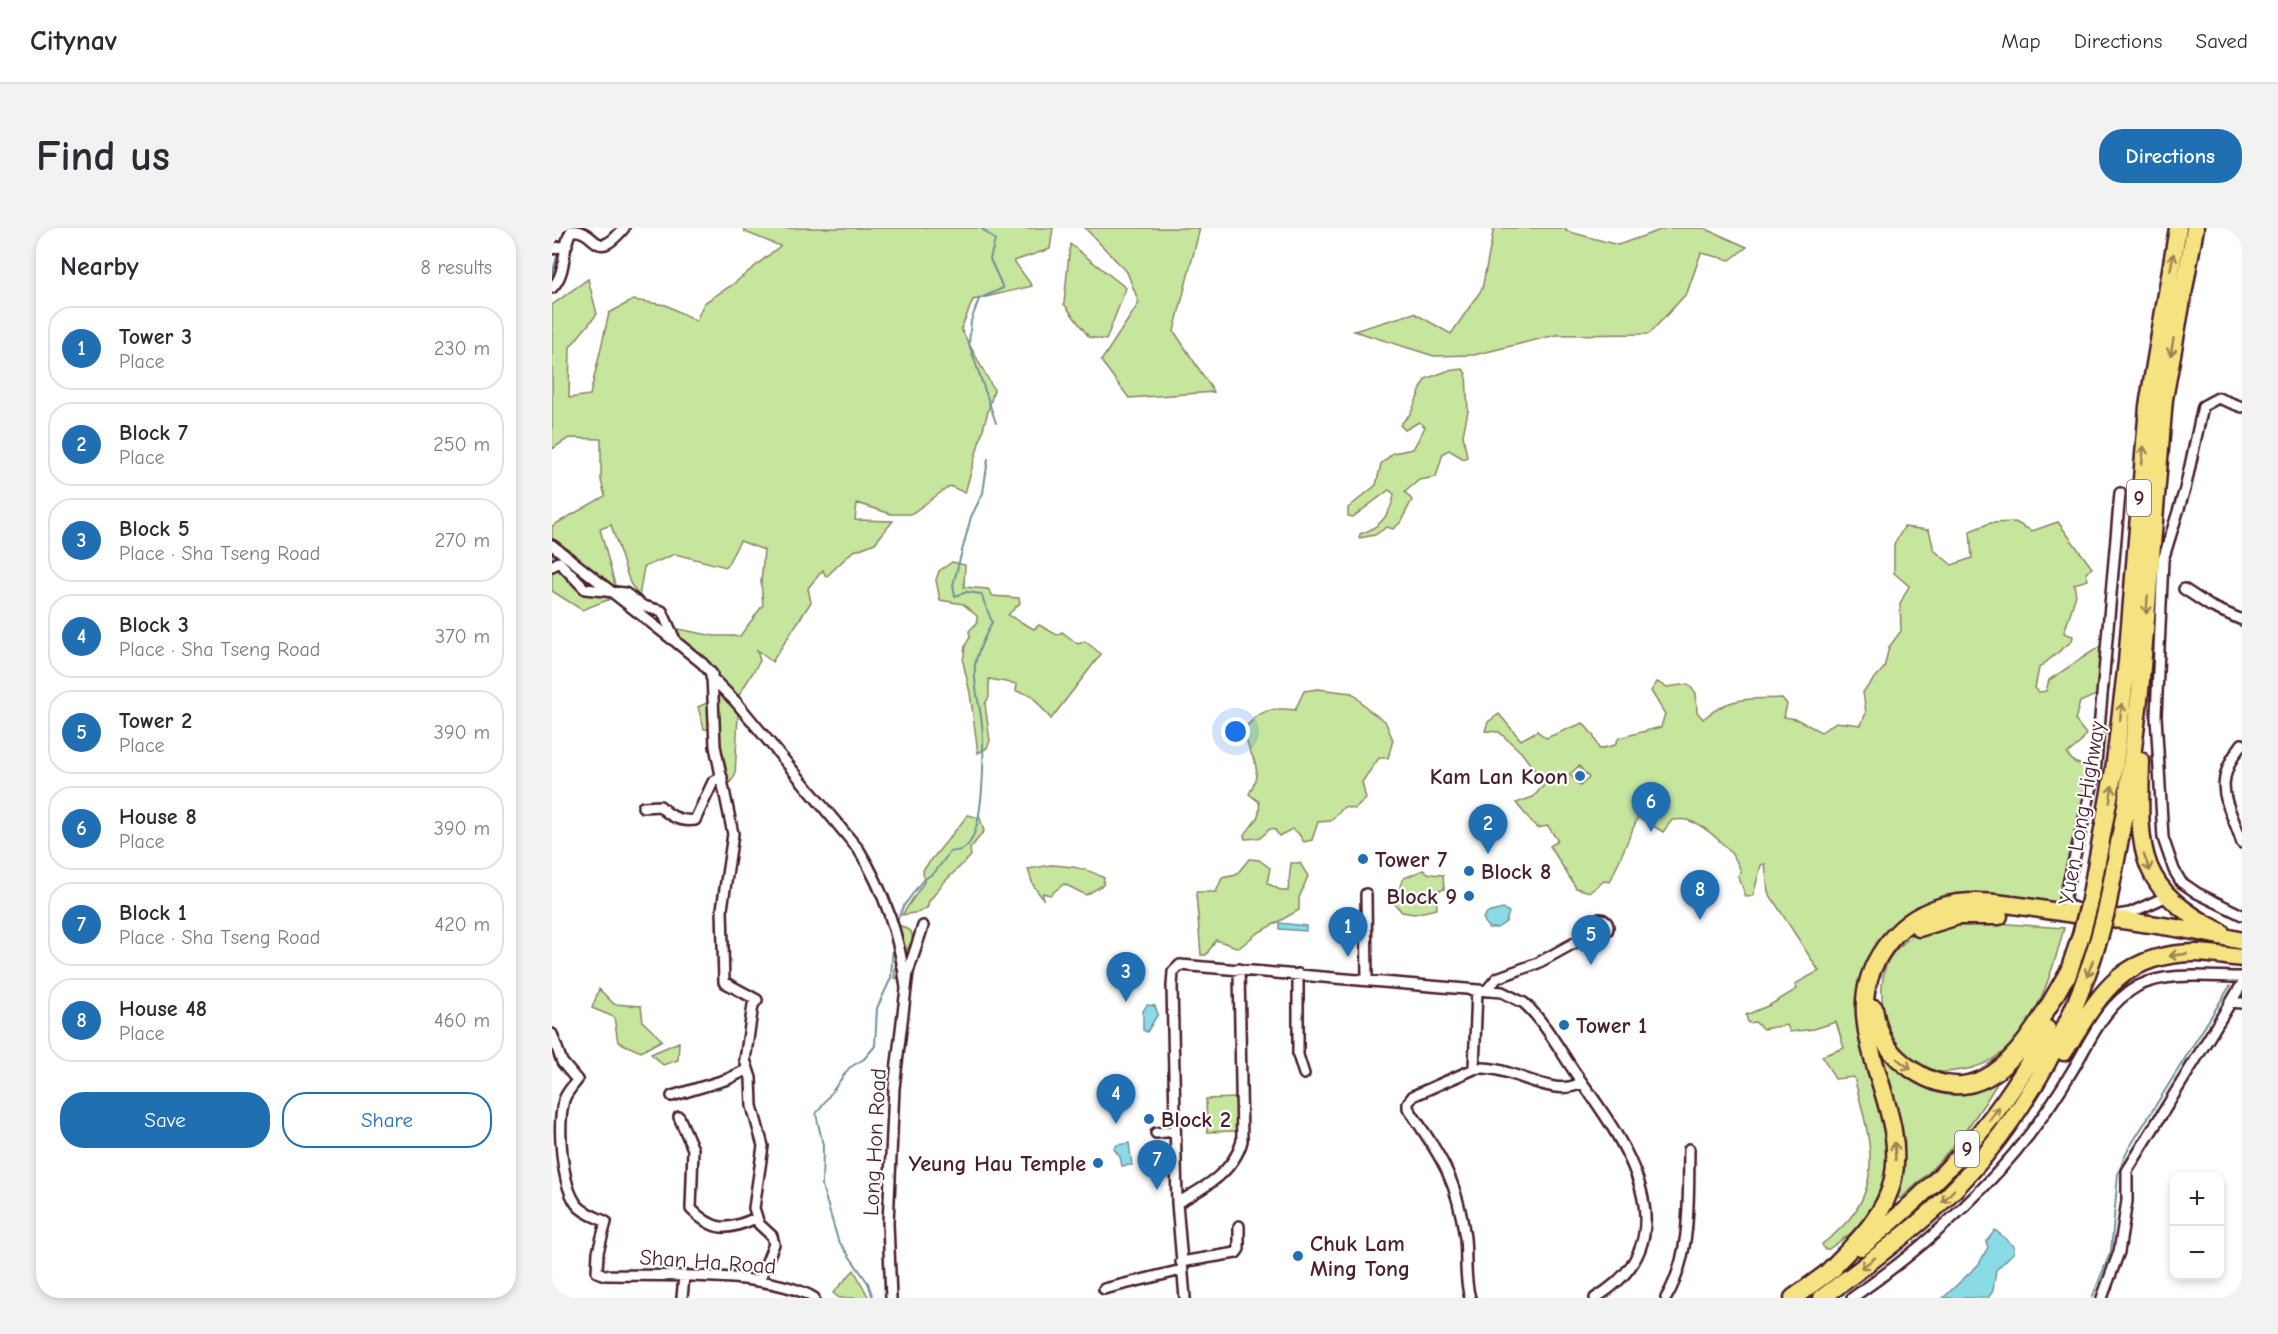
<!DOCTYPE html>
<html lang="en">
<head>
<meta charset="utf-8">
<style>
  :root { --surface:#fff; --page:#f2f2f3; --text:#2b2b33; --muted:#7c7c81; --line:#e1e1e2; --accent:#1f6fb2 }
  body { margin:0; font-family:"Comic Neue",sans-serif; background:var(--page); color:var(--text) }
  .controls { position:absolute; right:18px; bottom:18px; display:grid; overflow:hidden; border-radius:12px; box-shadow:0 3px 9px #0003 }
  .controls button { width:54px; height:54px; display:grid; place-items:center; padding:0; border:0; border-bottom:2px solid var(--line); background:var(--surface); color:var(--text); font:30px sans-serif }
  .you { position:absolute; left:684px; top:504px; width:21px; height:21px; margin:-15px; border:4px solid #fff; border-radius:50%; background:#1a73e8; box-shadow:0 0 0 9px #1a73e833 }
  .badge { display:grid; place-items:center; width:39px; height:39px; border-radius:50%; background:var(--accent); color:#fff; font-size:20px; font-weight:700 }
  .pin { position:absolute; translate:-50% -50px; filter:drop-shadow(0 2px 3px #0008) }
  .pin::after { content:''; position:absolute; top:32px; width:21px; height:18px; background:inherit; clip-path:polygon(0 0,100% 0,50% 100%) }
  .list { margin:0; padding:0; list-style:none }
  h2 { display:flex; justify-content:space-between; align-items:center; height:78px; margin:0; padding:0 24px; font-size:26px }
  h2 small { font-size:20px; font-weight:400; color:var(--muted) }
  .list li { display:grid; grid-template-columns:39px 1fr auto; gap:18px; align-items:center; box-sizing:border-box; height:84px; margin:0 12px 12px; padding:0 12px; border:2px solid var(--line); border-radius:24px }
  .list b { display:block; font-size:22px; white-space:nowrap }
  .list p { margin:0; font-size:20px; white-space:nowrap; color:var(--muted) }
  .list em { font-size:20px; font-style:normal; color:var(--muted) }
  .actions { display:flex; gap:12px; padding:18px 24px }
  .actions a { flex:1; padding:14px 0; border:2px solid var(--accent); border-radius:24px; text-align:center; font-size:21px; color:var(--accent) }
  .actions .main { background:var(--accent); color:#fff }
  .map { position:relative; flex:none; width:1690px; height:1070px; overflow:hidden; border-radius:24px }
  header { display:flex; align-items:center; gap:36px; box-sizing:border-box; height:84px; padding:0 30px; background:var(--surface); border-bottom:2px solid var(--line) }
  header strong { font-size:28px }
  nav { display:flex; gap:33px; margin-inline-start:auto; font-size:21px }
  .intro { display:flex; align-items:center; justify-content:space-between; box-sizing:border-box; height:144px; padding:0 36px }
  h1 { margin:0; font-size:42px }
  .button { padding:15px 27px; border-radius:24px; background:var(--accent); color:#fff; font-size:21px; font-weight:700 }
  main { display:flex; gap:36px; padding:0 36px }
  aside { flex:1; background:var(--surface); border-radius:24px; box-shadow:0 3px 9px #0003 }
  .map>svg:first-child { display:block }
</style>
</head>
<body>
<header>
<strong>Citynav</strong>
<nav><a>Map</a><a>Directions</a><a>Saved</a></nav>
</header>
<div class="intro"><h1>Find us</h1><a class="button">Directions</a></div>
<main>
<aside>
<h2>Nearby<small>8 results</small></h2>
<ul class="list">
<li><span class="badge">1</span><div><b>Tower 3</b><p>Place</p></div><em>230 m</em></li>
<li><span class="badge">2</span><div><b>Block 7</b><p>Place</p></div><em>250 m</em></li>
<li><span class="badge">3</span><div><b>Block 5</b><p>Place · Sha Tseng Road</p></div><em>270 m</em></li>
<li><span class="badge">4</span><div><b>Block 3</b><p>Place · Sha Tseng Road</p></div><em>370 m</em></li>
<li><span class="badge">5</span><div><b>Tower 2</b><p>Place</p></div><em>390 m</em></li>
<li><span class="badge">6</span><div><b>House 8</b><p>Place</p></div><em>390 m</em></li>
<li><span class="badge">7</span><div><b>Block 1</b><p>Place · Sha Tseng Road</p></div><em>420 m</em></li>
<li><span class="badge">8</span><div><b>House 48</b><p>Place</p></div><em>460 m</em></li>
</ul>
<div class="actions"><a class="main">Save</a><a>Share</a></div>
</aside>
<div class="map">
<svg width="1690" height="1070" viewBox="0 0 1690 1070">
  <rect width="100%" height="100%" fill="#fff"/>
  <filter id="ink" filterUnits="userSpaceOnUse"><feTurbulence type="fractalNoise" baseFrequency=".0167" numOctaves="2"/><feDisplacementMap in="SourceGraphic" scale="12" xChannelSelector="R" yChannelSelector="G"/><feConvolveMatrix kernelMatrix="1 2 1 2 8 2 1 2 1" color-interpolation-filters="sRGB"/></filter>
  <g filter="url(#ink)">
    <path fill="#c6e59d" stroke="#888264" stroke-width="1.5" fill-rule="evenodd" d="M192,0H501L498,21L462,33L480,58L421,72L409,101L442,162L413,265L398,258L359,286H339L305,275L303,292L341,293L323,315L300,324L274,349L271,342L256,360L259,374L220,434L205,422L208,433L187,467L183,548L177,556L162,502L152,501L146,479L164,471L152,427L128,423L121,400L162,408H188L211,377L209,355L212,322L188,313L174,339L123,326L92,339L87,369L78,355L59,297L48,301L66,368L30,382L0,363V298L53,268L49,252V211L17,210L0,221V77L36,51L45,86L18,119L17,170L38,167L57,85L81,72L114,77L144,93L152,75L180,57L228,18L193,4Z
      M533,0H648L622,103L662,164L577,170L549,133L587,75L575,44Z
      M942,0H1014V3L1066,17L1114,0H1152L1195,19L1178,32L1149,25L1135,65L1097,106L1004,107L922,127L882,128L802,103L862,85L899,106L930,61Z
      M518,16L574,60L554,112L537,109L512,76Z
      M911,141L914,146L916,183L911,207L915,229L912,231L897,222L891,225L884,249L867,252L853,264L860,272L848,295L841,301L835,299L823,307L807,310L808,306C827,300 839,286 842,266L837,262L801,289L796,288V280L824,257L829,236L841,225L861,221L873,199L867,194L853,202L848,197L859,185L873,151L895,143Z
      M1463,294L1480,303L1506,294L1540,340L1534,345L1536,352L1522,356L1524,367L1512,405L1521,408L1520,413L1487,440L1483,460L1487,464L1494,463L1497,452L1550,417L1556,421L1561,434L1554,445L1558,456L1557,461L1528,474L1523,492L1534,506L1529,514L1515,526L1522,534L1543,542L1517,683L1450,674L1334,710L1314,768L1334,890L1336,954L1321,983L1299,1005L1277,1021H1272L1270,1016C1337,967 1320,919 1302,849L1283,851L1270,828L1292,820L1284,794L1262,801L1238,804L1235,797L1211,801L1203,794L1196,795L1194,787L1218,777L1245,761L1243,756L1267,743L1216,664L1213,636L1209,637L1201,668L1194,669L1186,647L1189,645C1186,626 1154,597 1135,592C1130,591 1124,592 1120,592L1111,604L1086,589L1058,654L1052,653L1038,664L1024,660L998,618L1006,613L996,598L985,600L964,575L981,569L993,556L969,524L947,504L933,503L936,494L947,486L969,512L985,503L994,510L1031,495L1041,507L1047,521L1063,517L1067,510L1109,499L1113,486L1099,463L1105,454L1115,459L1136,456L1144,465L1145,484L1151,491C1179,467 1196,472 1230,470L1235,476L1232,489L1244,491L1269,504L1284,494L1309,497L1314,485L1311,464L1332,440L1337,419L1349,403L1348,376L1357,358L1342,345V317L1352,299L1377,302L1382,322L1400,337L1420,330L1418,303L1438,295ZM1027,538L1037,550L1028,558L1018,546Z
      M400,334L413,337L412,359L436,361L441,368L467,370L468,375L456,387L482,401L487,397L505,407L510,404L526,416L533,413L549,426L499,491L479,467L464,463L465,456L437,451V469L433,476L438,513L435,520L426,525L418,465L411,434L413,418L418,409L417,403L425,395V388L411,376L388,372L384,352L387,343Z
      M766,461L800,465L818,483L833,493L841,512L836,530H827L810,554L814,571L803,581L792,579L779,593L766,594L760,612L752,614L746,605L740,601L727,608L723,602L718,601L708,610L693,611L692,608C699,596 710,591 707,574L697,566C715,532 695,533 692,501C708,482 719,479 743,482L752,463Z
      M416,587L428,590L432,603L418,621L419,628L391,655L376,675V679L368,684L350,687L372,654L371,642Z
      M697,631L707,632L718,640L715,655L730,663H736L739,635H748L756,648L747,670V682L704,706L687,720L664,712L654,727H649L644,664H664L670,650L684,647Z
      M499,637C518,638 535,640 552,650L551,657L534,667L512,656L498,667L491,665V671L481,657L476,641Z
      M871,642L878,646L891,647L892,661L884,664L885,681L862,686L850,684L841,674L852,650Z
      M1415,693L1512,700C1498,754 1475,833 1410,842C1398,844 1381,846 1370,840C1335,825 1318,759 1339,728C1357,703 1387,696 1415,693Z
      M347,697L359,703L361,711L352,727L354,733L351,751L342,750Z
      M47,761L62,776L89,778L91,794L110,812L89,824L66,814L62,789L40,780Z
      M127,814L126,832L111,837L99,826Z
      M1330,818C1371,868 1379,863 1440,855L1444,857C1418,901 1387,938 1348,971L1345,968C1360,916 1340,871 1327,820Z
      M684,870L685,903L655,904L654,871Z
      M302,1042L317,1070H287L281,1065Z"/>
    <path fill="#8bdbe6" stroke="#71909b" stroke-width="1.5" d="M951,681L957,684L954,694L945,700H936L931,690L935,685Z
      M727,695L754,698V703L727,701Z
      M595,777L603,778L606,786L595,804L591,802V783Z
      M577,915L580,937L570,938L568,929L562,921L565,917Z
      M1443,1002L1462,1018V1024L1444,1042L1441,1063L1436,1070H1391L1427,1036L1436,1019L1434,1014Z"/>
    <g fill="none" stroke-linecap="round" stroke-linejoin="round">
      <path stroke="#71909b" stroke-width="2" d="M3,0L6,18
        M429,0L443,12L438,31L451,60L427,71L419,93L417,116L444,195
        M0,47L6,24
        M344,695L351,679L370,653L383,644L398,624C401,623 408,623 411,621C434,609 432,519 430,496C428,476 421,458 423,437C425,422 434,407 440,394L429,366L415,364L403,368L401,357L419,289L431,265L436,231
        M321,1070L316,1055L286,1012L270,958L271,917L264,886L297,840L312,831L323,818L325,780L339,750L341,716
        M1540,1070L1559,1023L1566,946L1574,925L1678,758"/>
      <defs>
        <path id="street" d="M0,21L15,17
          M0,60C16,43 9,21 19,3C46,0 41,37 72,0
          M1690,179L1666,170L1651,178L1633,261L1611,332L1604,488L1611,610L1622,642L1629,654L1645,665L1690,687
          M0,317L121,412
          M0,338L7,334L33,361L73,365L91,378L110,383L124,414L150,435L160,446L163,518L181,606L170,681L172,754L205,772L201,777L193,832L199,850L200,878L211,918L202,980L207,996L220,1008L222,1016L207,1053
          M1632,361L1658,378L1690,392
          M159,449L184,474L307,622C333,664 348,711 354,760
          M1690,516C1658,558 1676,572 1690,615
          M91,579L108,578C118,589 129,594 143,592L161,554L170,549
          M814,666L815,752
          M1526,681L1517,678L1512,672L1543,546L1568,265
          M1566,687L1578,685L1609,671
          M1040 699a8 8 0 1 1 16 0a8 8 0 1 1-16 0Z
          M746,746V827L752,846
          M925,762L922,841C953,833 1001,874 1030,854
          M934,763L945,750L986,735L1042,704
          M1678,774L1690,775
          M0,806L10,834L25,852C21,858 14,865 12,872C5,895 9,959 26,978C33,986 45,989 54,994L46,1024L45,1044L53,1047C107,1048 219,1043 262,1070
          M120,868L176,851L196,841
          M127,889L141,921L139,981C162,1004 175,1003 204,990
          M604,905L623,903
          M625,975C652,960 682,944 690,913L687,741
          M629,1034L684,1025L687,1021V998
          M552,1061L630,1042
          M130,1070L132,1048
          M339,1070L336,995L342,860L356,744L371,698
          M633,1070L625,975L620,758L621,744L628,737L950,764L972,775C993,794 1008,823 1024,846C1072,912 1142,1011 1043,1070
          M918,1070C912,1050 915,1031 913,1010C905,950 889,929 856,880V875L861,868L922,841
          M1114,1070C1140,1026 1136,970 1137,921
          M1300,1070C1366,1024 1427,971 1477,907C1492,887 1507,865 1520,843C1539,812 1552,777 1586,758C1616,743 1658,749 1690,749
          M1550,1070L1567,1024L1575,973V943L1690,756"/>
        <path id="primary" d="M1688,1070L1690,1068"/>
        <path id="highway" d="M1589,533C1587,621 1582,660 1669,704
          M1537,677L1562,542L1575,434L1596,178L1626,0
          M1555,680L1574,578L1588,463L1612,171L1643,0
          M1367,700L1406,688H1447
          M1515,749L1529,707
          M1322,780C1326,809 1338,828 1362,843C1442,894 1486,795 1518,741
          M1512,824C1547,768 1568,725 1644,725C1660,725 1675,729 1690,730
          M1309,1019C1385,959 1452,889 1495,801
          M1274,1046C1300,1018 1333,990 1341,951C1353,896 1316,841 1313,786C1310,738 1343,693 1388,679C1427,667 1475,680 1515,685C1573,693 1633,699 1690,713
          M1241,1070L1282,1040
          M1270,1070C1307,1042 1346,1014 1380,983C1460,910 1516,813 1547,710"/>
      </defs>
      <use href="#street" stroke="#4a1f2b" stroke-width="14"/>
      <use href="#primary" stroke="#4a1f2b" stroke-width="18"/>
      <use href="#highway" stroke="#4a1f2b" stroke-width="21"/>
      <use href="#street" stroke="#fff" stroke-width="9"/>
      <use href="#primary" stroke="#f5e382" stroke-width="14"/>
      <use href="#highway" stroke="#f5e382" stroke-width="16"/>
      <defs>
        <path id="highway-bridge" d="M1529,707L1537,677
          M1547,710L1555,680"/>
      </defs>
      <use href="#highway-bridge" stroke="#4a1f2b" stroke-width="21" stroke-linecap="butt"/>
      <use href="#highway-bridge" stroke="#f5e382" stroke-width="16"/>
    </g>
    <defs><path id="oneway-shaft" d="M-6 0H5M1.5-3L5.5 0L1.5 3" fill="none" stroke-width="1.6" stroke-linecap="round" stroke-linejoin="round" transform="scale(1.5)"/></defs>
    <g stroke="#a08156">
      <use href="#oneway-shaft" transform="translate(1620 34) rotate(-79)"/>
      <use href="#oneway-shaft" transform="translate(1620 119) rotate(100)"/>
      <use href="#oneway-shaft" transform="translate(1591 227) rotate(-84)"/>
      <use href="#oneway-shaft" transform="translate(1595 377) rotate(94)"/>
      <use href="#oneway-shaft" transform="translate(1569 484) rotate(-84)"/>
      <use href="#oneway-shaft" transform="translate(1559 566) rotate(-81)"/>
      <use href="#oneway-shaft" transform="translate(1595 635) rotate(69)"/>
      <use href="#oneway-shaft" transform="translate(1626 727) rotate(172)"/>
      <use href="#oneway-shaft" transform="translate(1538 740) rotate(110)"/>
      <use href="#oneway-shaft" transform="translate(1352 836) rotate(37)"/>
      <use href="#oneway-shaft" transform="translate(1442 886) rotate(-54)"/>
      <use href="#oneway-shaft" transform="translate(1343 923) rotate(-93)"/>
      <use href="#oneway-shaft" transform="translate(1396 968) rotate(134)"/>
      <use href="#oneway-shaft" transform="translate(1316 1035) rotate(142)"/>
    </g>
  </g>
  <g fill="#1f6fb2" stroke="#fff" stroke-width="2">
    <circle cx="1028" cy="548" r="6"/>
    <circle cx="811" cy="631" r="6"/>
    <circle cx="917" cy="643" r="6"/>
    <circle cx="917" cy="668" r="6"/>
    <circle cx="1012" cy="797" r="6"/>
    <circle cx="597" cy="891" r="6"/>
    <circle cx="546" cy="935" r="6"/>
    <circle cx="746" cy="1028" r="6"/>
  </g>
  <g text-anchor="middle" stroke-width="4.5" stroke-linejoin="round" paint-order="stroke">
    <g fill="#fff" stroke="#80626b" stroke-width="1.5">
      <rect x="1575" y="252" width="24" height="36" rx="4.5"/>
      <rect x="1403" y="903" width="24" height="36" rx="4.5"/>
    </g>
    <g font-size="21" font-weight="bold" fill="#4a1f2b">
      <text x="1587" y="277">9</text>
      <text x="1415" y="928">9</text>
    </g>
    <g font-size="22" font-weight="bold" fill="#4a1f2b" stroke="#fff" text-anchor="start">
      <text x="1016" y="556" text-anchor="end">Kam Lan Koon</text>
      <text x="823" y="639">Tower 7</text>
      <text x="929" y="651">Block 8</text>
      <text x="905" y="676" text-anchor="end">Block 9</text>
      <text x="1024" y="805">Tower 1</text>
      <text x="609" y="899">Block 2</text>
      <text x="534" y="943" text-anchor="end">Yeung Hau Temple</text>
      <text x="758" y="1023">Chuk Lam<tspan x="758" dy="25">Ming Tong</tspan></text>
    </g>
    <g font-size="22" fill="#4a1f2b" stroke="#fff">
      <text transform="translate(1529 585) rotate(-80)" y="8">Yuen Long Highway</text>
      <text transform="translate(322 914) rotate(-87)" y="8">Long Hon Road</text>
      <text transform="translate(156 1033) rotate(4)" y="8">Shan Ha Road</text>
    </g>
  </g>
</svg>
<div class="controls">
<button>+</button>
<button>−</button>
</div>
<div class="you"></div>
<div class="pin badge" style="left:796px;top:729px">1</div>
<div class="pin badge" style="left:936px;top:626px">2</div>
<div class="pin badge" style="left:574px;top:774px">3</div>
<div class="pin badge" style="left:564px;top:896px">4</div>
<div class="pin badge" style="left:1039px;top:737px">5</div>
<div class="pin badge" style="left:1099px;top:604px">6</div>
<div class="pin badge" style="left:605px;top:962px">7</div>
<div class="pin badge" style="left:1148px;top:692px">8</div>
</div>
</main>
</body>
</html>
